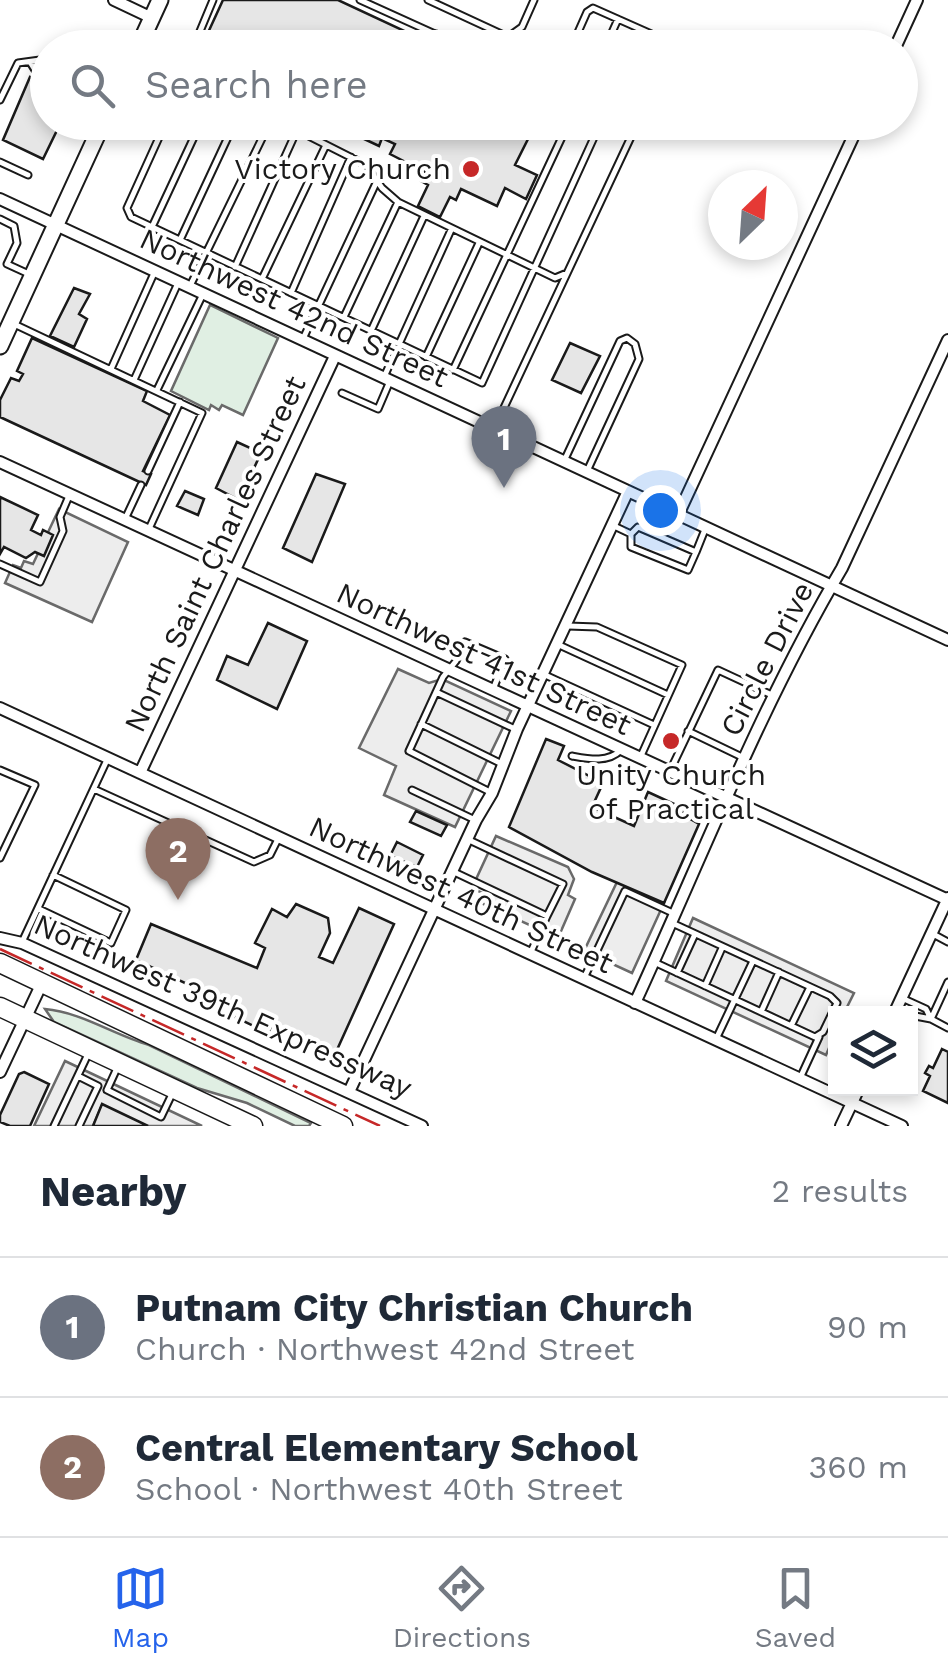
<!DOCTYPE html>
<html lang="en">
<head>
<meta charset="utf-8">
<style>
  :root { --surface:#fff; --page:#f2f2f3; --text:#1f2937; --muted:#747a83; --line:#e0e1e3; --accent:#2563eb }
  body { margin:0; font-family:"Work Sans",sans-serif; background:var(--page); color:var(--text) }
  .controls { position:absolute; right:30px; bottom:30px; display:grid; overflow:hidden; border-radius:0px; box-shadow:0 5px 15px #0003 }
  .controls button { width:90px; height:90px; display:grid; place-items:center; padding:0; border:0; border-bottom:2px solid var(--line); background:var(--surface); color:var(--text); font:50px sans-serif }
  .compass { position:absolute; left:708px; top:170px; width:90px; height:90px; border-radius:50%; background:var(--surface); box-shadow:0 5px 15px #0003; rotate:25deg }
  .you { position:absolute; left:660px; top:510px; width:35px; height:35px; margin:-25px; border:8px solid #fff; border-radius:50%; background:#1a73e8; box-shadow:0 0 0 15px #1a73e833 }
  .badge { display:grid; place-items:center; width:65px; height:65px; border-radius:50%; background:var(--accent); color:#fff; font-size:32px; font-weight:700 }
  .pin { position:absolute; translate:-50% -82px; filter:drop-shadow(0 2px 5px #0008) }
  .pin::after { content:''; position:absolute; top:52px; width:35px; height:30px; background:inherit; clip-path:polygon(0 0,100% 0,50% 100%) }
  .list { margin:0; padding:0; list-style:none }
  h2 { display:flex; justify-content:space-between; align-items:center; height:130px; margin:0; padding:0 40px; font-size:42px }
  h2 small { font-size:32px; font-weight:400; color:var(--muted) }
  .list li { display:grid; grid-template-columns:65px 1fr auto; gap:30px; align-items:center; box-sizing:border-box; height:140px; padding:0 40px; border-top:2px solid var(--line) }
  .list b { display:block; font-size:38px; white-space:nowrap }
  .list p { margin:0; font-size:32px; white-space:nowrap; color:var(--muted) }
  .list em { font-size:32px; font-style:normal; color:var(--muted) }
  .icon { flex:none; width:55px; height:55px; fill:none; stroke:currentColor; stroke-width:2; stroke-linecap:round; stroke-linejoin:round }
  .map { position:relative; flex:none; width:948px; height:1126px; overflow:hidden }
  .search { position:absolute; background:var(--surface); box-shadow:0 5px 15px #0003; left:30px; right:30px; top:30px; height:110px; display:flex; align-items:center; gap:25px; box-sizing:border-box; padding:0 35px; border-radius:55px; color:var(--muted); font-size:38px }
  .sheet { height:410px; background:var(--surface) }
  nav { display:flex; justify-content:space-around; align-items:center; box-sizing:border-box; height:140px; border-top:2px solid var(--line); background:var(--surface); font-size:28px; color:var(--muted) }
  nav a { display:grid; justify-items:center; gap:5px }
  nav .on { color:var(--accent) }
  .map>svg:first-child { display:block }
</style>
</head>
<body>
<div class="map">
<svg width="948" height="1126" viewBox="0 0 948 1126">
  <rect width="100%" height="100%" fill="#fff"/>
  <path fill="#e0efe3" stroke="#6a6a6a" stroke-width="2.5" d="M210,305L278,338L243,415L222,405L219,410L211,405L209,410L171,391Z
    M45,1009C81,1012 114,1035 149,1045L311,1123L309,1126H295L247,1103L197,1088L54,1022Z"/>
  <path fill="#ededed" stroke="#6a6a6a" stroke-width="2.5" d="M59,509L128,542L92,622L5,583L13,565L21,568L24,561L33,564Z
    M398,669L429,683L442,679L511,711L455,827L384,795L396,766L359,748Z
    M496,836L568,867L574,879L568,895L575,899L558,938L479,902L482,893L472,888Z
    M617,882L664,903L632,973L584,951Z
    M693,918L854,993L844,1013L836,1014L835,1034L826,1055L666,981Z
    M65,1061L202,1126H146L102,1105L93,1126H34Z"/>
  <path fill="#e6e6e6" stroke="#1a1a1a" stroke-width="2.5" d="M223,0H338L426,41L423,48H201Z
    M47,69L48,122H61L43,159L3,140L30,77L41,82Z
    M328,122H503L530,135L515,165L537,175L526,199L505,188L497,206L461,189L456,200L450,197L440,217L418,206L428,185L421,181L425,172L390,154L395,144L382,138L379,146Z
    M74,288L90,294L79,314L87,319L74,347L50,336Z
    M32,338L147,391L143,401L170,415L143,471L151,474L146,485L0,417V400L11,378L19,381L23,374L17,371Z
    M570,343L600,356L581,393L552,380Z
    M237,442L261,453L239,500L216,488Z
    M316,474L345,484L312,562L283,548Z
    M185,491L204,499L198,515L177,506Z
    M0,497L38,515L31,530L41,535L43,530L53,535L44,556L35,552L26,558L4,547L0,554Z
    M268,623L307,641L277,709L217,680L227,656L248,665Z
    M546,739L564,746L558,760L603,783L592,807L634,826L648,792L685,809L683,815L699,824L664,903L592,872L509,827Z
    M416,811L447,825L441,836L410,822Z
    M397,842L423,855L417,867L390,856Z
    M296,904L328,918L330,933L319,957L333,963L359,908L394,924L336,1052L272,1025L268,1033L233,1016L236,1007L136,960L151,924L257,968L265,948L255,943L272,909L287,917Z
    M942,1049L948,1052V1103L923,1091L930,1076L925,1073L929,1066L933,1068Z
    M24,1072L49,1084L30,1126H10L0,1122V1115L19,1074Z
    M102,1104L148,1126H93Z"/>
  <g fill="none" stroke-linecap="round" stroke-linejoin="round">
    <defs>
      <path id="service" d="M360,0L466,48
        M428,0L508,37L522,27L534,0
        M193,48L213,0
        M430,48L436,34
        M571,48L587,12L593,8L674,44L672,48
        M605,48L618,19
        M634,48L642,30
        M30,62L35,70L48,75
        M0,100L18,63L40,60L48,64
        M166,122L127,208L131,217L482,383L601,122
        M281,122L366,165L382,188L398,202L555,278L567,273
        M0,162L28,175
        M0,219L14,226L17,243L7,264L31,275
        M152,227L201,122
        M180,240L235,122
        M235,267L297,130
        M262,279L326,145
        M190,286L270,122
        M291,293L351,157
        M344,317L398,202
        M14,324L202,413L148,531
        M371,331L424,216
        M302,341L377,181
        M426,357L479,243
        M111,369L155,271
        M453,370L569,122
        M384,377L451,230
        M134,380L178,283
        M157,390L203,294
        M342,393L378,409L390,381
        M494,429L638,122
        M565,459L620,341L627,338L635,344L639,359L588,469
        M148,471L180,402
        M126,517L141,485
        M612,525L631,534
        M638,527L696,552L688,570L631,547V534Z
        M696,552L706,527
        M0,564L40,582L63,531L60,517L69,496
        M568,626L597,627L682,665L640,758
        M557,644L668,695
        M543,674L654,725
        M436,692L515,729
        M421,724L502,764
        M688,731L744,758
        M572,756C589,759 608,763 621,750
        M0,770L35,785L0,858
        M670,771L718,670L774,696
        M94,789L254,862L270,855L278,839
        M412,790L473,819
        M492,793L409,751L443,677L456,661L465,642L505,659L494,687
        M452,871L547,916L563,884L467,839
        M39,909L111,943L126,910L53,875
        M933,934L948,942
        M23,940L107,760
        M530,954L547,916
        M654,962L815,1037L823,1032L837,1003L830,996L672,923
        M677,973L695,934
        M585,976L625,891L675,914
        M948,982L931,1019L948,1028
        M705,986L722,948
        M904,999L926,1009L931,1019L910,1015
        M761,1012L779,972
        M791,1026L810,987
        M717,1037L753,961
        M118,1066L107,1090L161,1117L173,1092
        M78,1076L98,1086
        M801,1076L819,1037
        M54,1126L89,1052
        M79,1126L98,1086"/>
      <path id="minor" d="M114,0L152,18
        M895,48L917,0
        M0,199L948,640
        M0,462L948,900
        M678,515L860,122
        M0,708L902,1126
        M140,773L335,356
        M0,938L22,943L422,1126
        M635,1003C702,857 760,707 842,568L948,340
        M894,1014L948,898
        M0,1072L42,983
        M349,1092L476,820L492,793L517,729L628,491
        M841,1126L859,1088"/>
      <path id="secondary" d="M138,48L160,0
        M0,346L103,122"/>
      <path id="trunk" d="M0,963L343,1126
        M0,1007L253,1126"/>
    </defs>
    <use href="#service" stroke="#1a1a1a" stroke-width="9"/>
    <use href="#minor" stroke="#1a1a1a" stroke-width="14"/>
    <use href="#secondary" stroke="#1a1a1a" stroke-width="19"/>
    <use href="#trunk" stroke="#1a1a1a" stroke-width="21"/>
    <use href="#service" stroke="#fff" stroke-width="5"/>
    <use href="#minor" stroke="#fff" stroke-width="10"/>
    <use href="#secondary" stroke="#fff" stroke-width="15"/>
    <use href="#trunk" stroke="#fff" stroke-width="18"/>
    <path stroke="#c62828" stroke-width="2.5" stroke-dasharray="35 8 5 8" stroke-linecap="butt" d="M0,949L380,1126"/>
  </g>
  <g fill="#c62828" stroke="#fff" stroke-width="4">
    <circle cx="471" cy="169" r="10"/>
    <circle cx="671" cy="741" r="10"/>
  </g>
  <g text-anchor="middle" stroke-width="8" stroke-linejoin="round" paint-order="stroke">
    <g font-size="30" fill="#1a1a1a" stroke="#fff" text-anchor="end">
      <text x="451" y="179">Victory Church</text>
      <text x="671" y="785" text-anchor="middle">Unity Church<tspan x="671" dy="34">of Practical</tspan></text>
    </g>
    <g font-size="30" fill="#1a1a1a" stroke="#fff">
      <text transform="translate(294 308) rotate(25)" y="10">Northwest 42nd Street</text>
      <text transform="translate(215 554) rotate(-65)" y="10">North Saint Charles Street</text>
      <text transform="translate(484 659) rotate(25)" y="10">Northwest 41st Street</text>
      <text transform="translate(767 659) rotate(-63)" y="10">Circle Drive</text>
      <text transform="translate(461 895) rotate(25)" y="10">Northwest 40th Street</text>
      <text transform="translate(223 1006) rotate(24)" y="10">Northwest 39th Expressway</text>
    </g>
  </g>
</svg>
<div class="controls">
<button><svg class="icon" aria-label="layers" viewBox="0 0 24 24"><path d="M12 4l9 5-9 5-9-5zM3 14l9 5 9-5"/></svg></button>
</div>
<svg class="compass" viewBox="-18 -18 36 36"><path d="M0-13l5 13h-10z" fill="#e53935"/><path d="M0 13l5-13h-10z" fill="#747a83"/></svg>
<div class="you"></div>
<div class="pin badge" style="left:504px;top:488px;background:#6b7280">1</div>
<div class="pin badge" style="left:178px;top:900px;background:#8d6e63">2</div>
<div class="search"><svg class="icon" aria-label="search" viewBox="0 0 24 24"><circle cx="10" cy="10" r="6"/><path d="M15 15l6 6"/></svg>Search here</div>
</div>
<section class="sheet">
<h2>Nearby<small>2 results</small></h2>
<ul class="list">
<li><span class="badge" style="background:#6b7280">1</span><div><b>Putnam City Christian Church</b><p>Church · Northwest 42nd Street</p></div><em>90 m</em></li>
<li><span class="badge" style="background:#8d6e63">2</span><div><b>Central Elementary School</b><p>School · Northwest 40th Street</p></div><em>360 m</em></li>
</ul>
</section>
<nav>
<a class="on"><svg class="icon" aria-label="map" viewBox="0 0 24 24"><path d="M3 6l6-2 6 2 6-2v14l-6 2-6-2-6 2zM9 4v14M15 6v14"/></svg>Map</a>
<a><svg class="icon" aria-label="directions" viewBox="0 0 24 24"><path d="M12 3l9 9-9 9-9-9zM9 14v-3h6M13 9l2 2-2 2"/></svg>Directions</a>
<a><svg class="icon" aria-label="saved" viewBox="0 0 24 24"><path d="M7 4h10v16l-5-4-5 4z"/></svg>Saved</a>
</nav>
</body>
</html>
